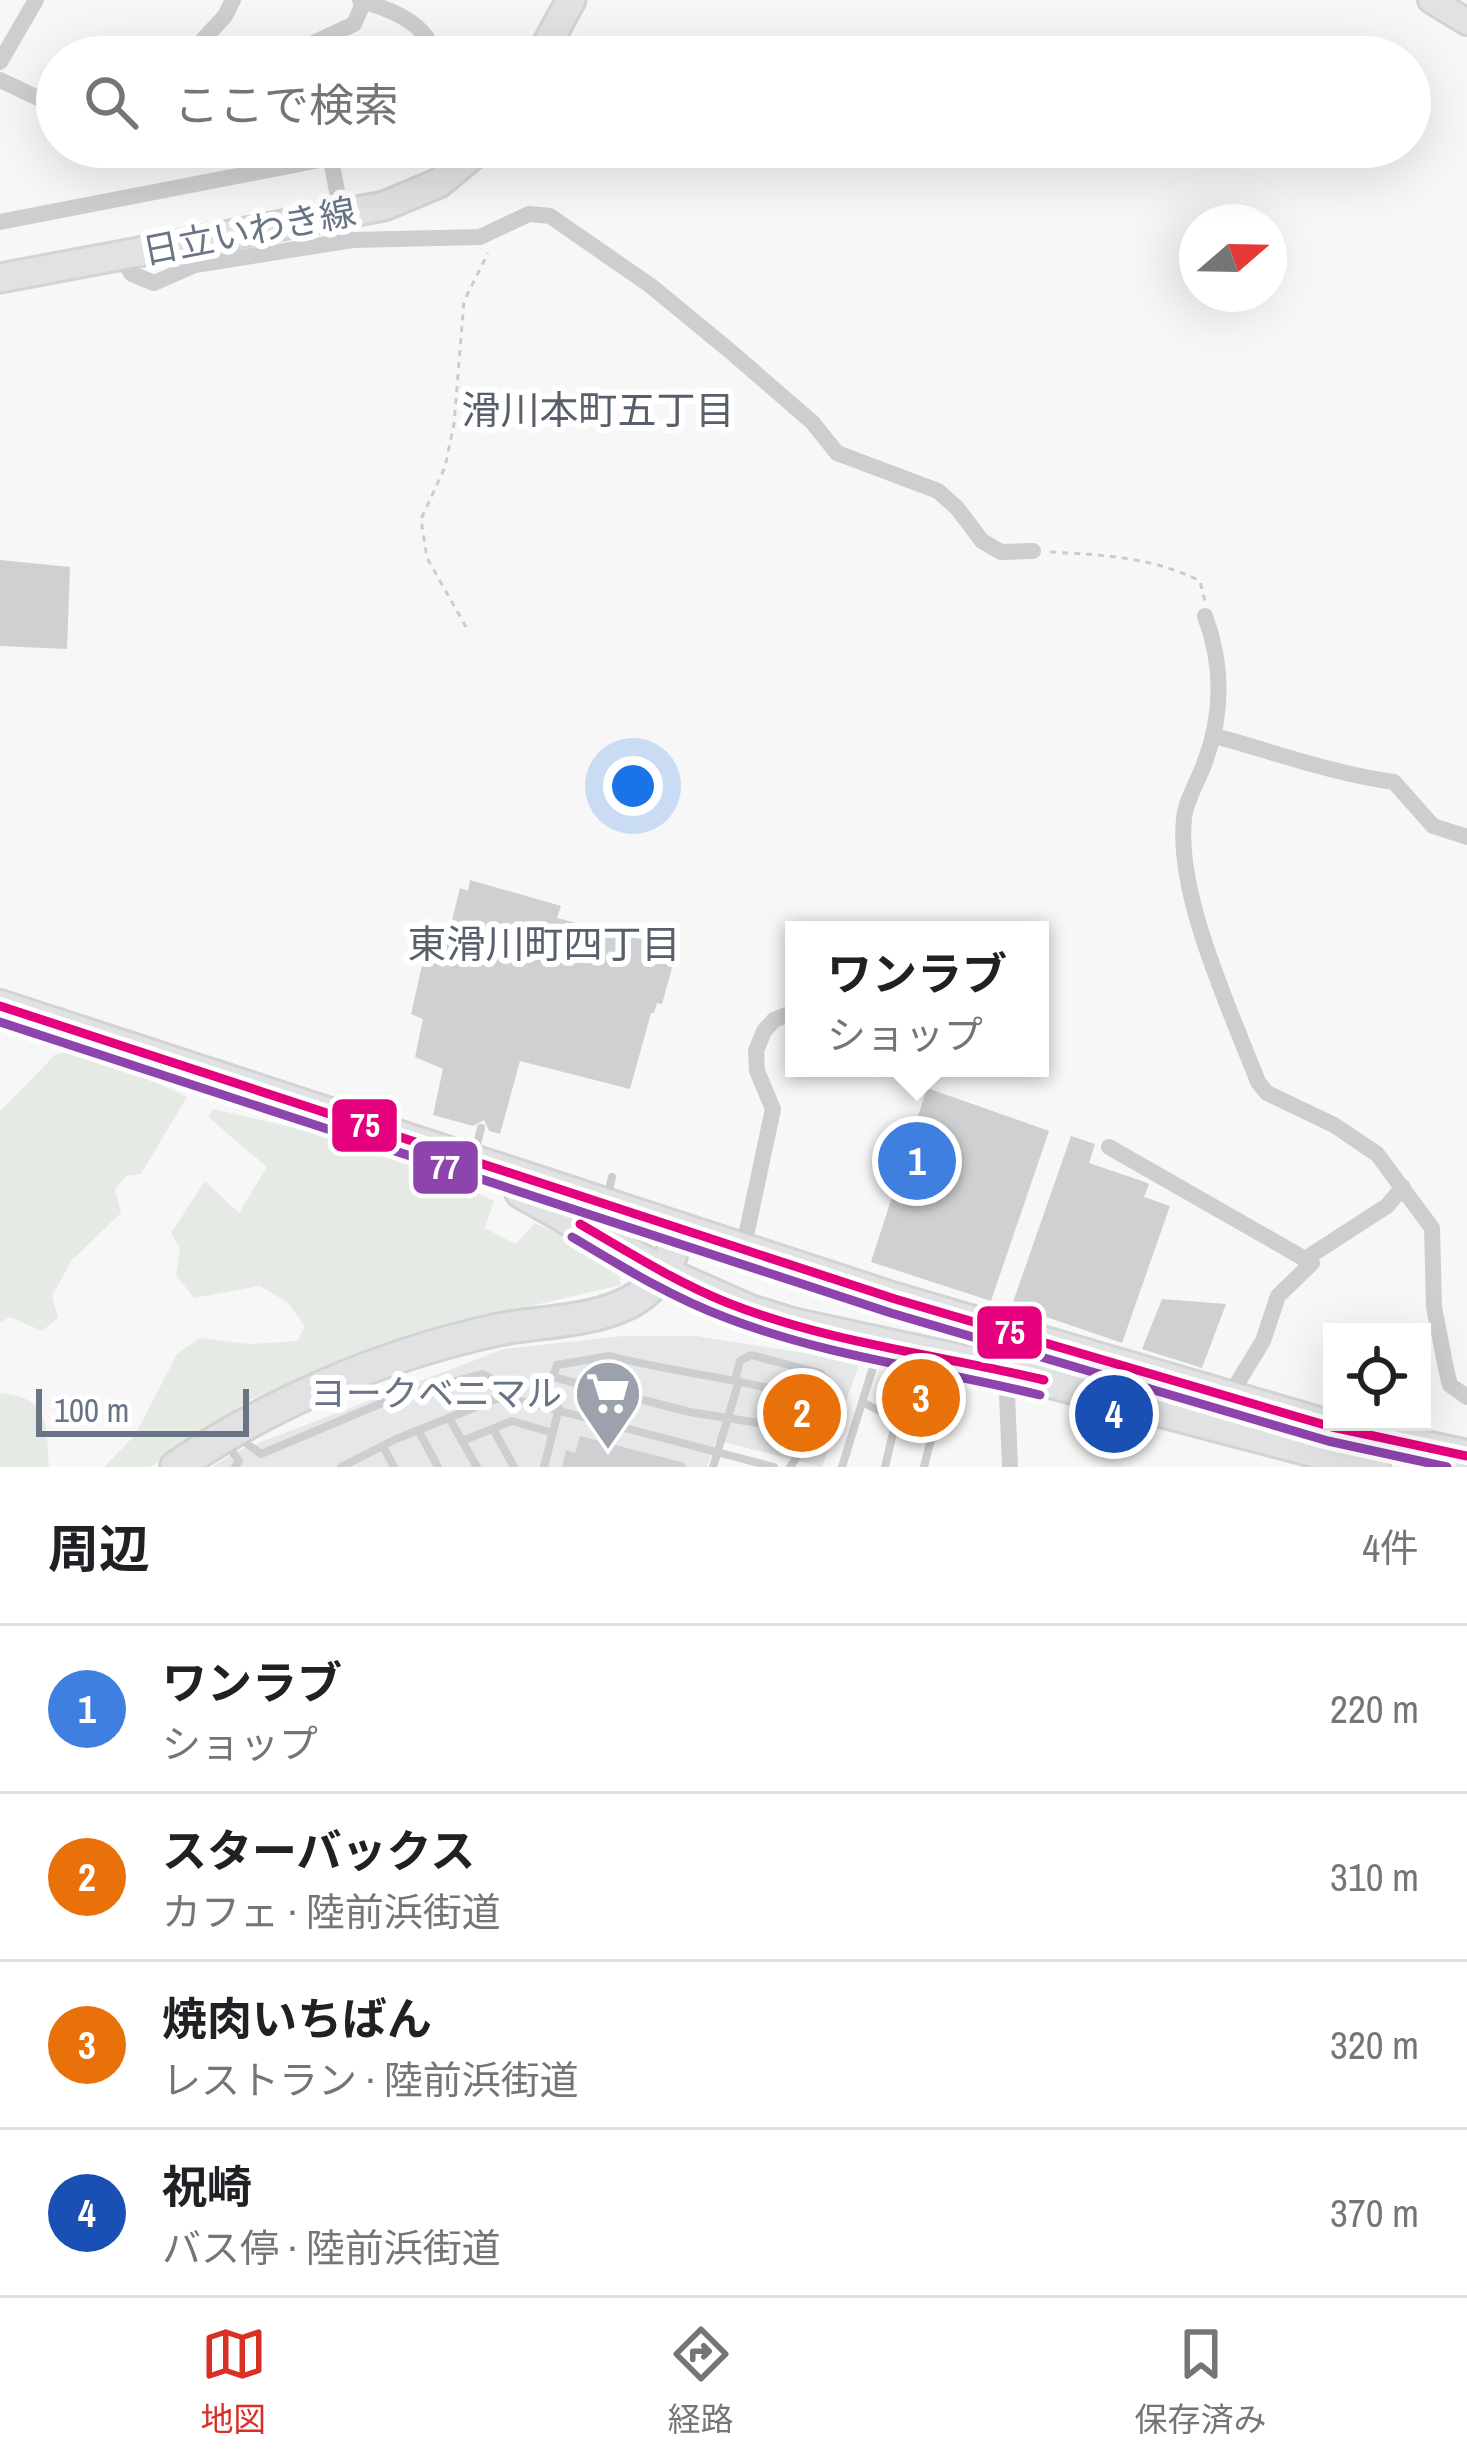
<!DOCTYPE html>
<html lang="ja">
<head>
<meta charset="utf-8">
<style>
  :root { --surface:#fff; --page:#f2f2f2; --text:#202124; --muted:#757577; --line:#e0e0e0; --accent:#d93025 }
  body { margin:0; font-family:"Archivo Narrow","Noto Sans JP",sans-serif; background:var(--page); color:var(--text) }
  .controls { position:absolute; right:36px; bottom:36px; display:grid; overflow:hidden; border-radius:0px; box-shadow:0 12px 48px #0002 }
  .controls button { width:108px; height:108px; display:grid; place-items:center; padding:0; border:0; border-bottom:3px solid var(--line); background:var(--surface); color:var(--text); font:60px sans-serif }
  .compass { position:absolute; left:1179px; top:204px; width:108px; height:108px; border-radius:50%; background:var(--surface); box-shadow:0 12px 48px #0002; rotate:70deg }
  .scale { position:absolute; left:36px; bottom:30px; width:213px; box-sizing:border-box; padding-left:12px; border:6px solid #697486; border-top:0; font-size:33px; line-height:42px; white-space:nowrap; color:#697486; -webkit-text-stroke:9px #fff; paint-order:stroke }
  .you { position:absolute; left:633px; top:786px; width:42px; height:42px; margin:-30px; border:9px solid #fff; border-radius:50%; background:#1a73e8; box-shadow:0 0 0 18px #1a73e833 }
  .badge { display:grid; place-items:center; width:78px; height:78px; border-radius:50%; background:var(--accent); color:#fff; font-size:39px; font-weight:700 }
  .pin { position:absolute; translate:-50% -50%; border:6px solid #fff; box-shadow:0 3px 12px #0006 }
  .popup { position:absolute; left:785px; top:921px; width:264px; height:156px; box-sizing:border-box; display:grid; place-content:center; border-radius:0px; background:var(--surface); filter:drop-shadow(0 3px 9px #0005); font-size:39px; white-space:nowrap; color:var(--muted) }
  .popup b { font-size:45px; color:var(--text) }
  .popup::after { content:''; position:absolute; left:50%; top:100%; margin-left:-24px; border:24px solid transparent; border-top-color:var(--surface) }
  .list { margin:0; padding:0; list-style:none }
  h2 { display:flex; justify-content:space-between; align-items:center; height:156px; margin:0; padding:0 48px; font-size:51px }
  h2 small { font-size:39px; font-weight:400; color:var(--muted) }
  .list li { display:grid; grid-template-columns:78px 1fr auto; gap:36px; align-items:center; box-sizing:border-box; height:168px; padding:0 48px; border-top:3px solid var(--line) }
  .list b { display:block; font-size:45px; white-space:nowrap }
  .list p { margin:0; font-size:39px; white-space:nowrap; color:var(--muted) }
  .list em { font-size:39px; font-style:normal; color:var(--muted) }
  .icon { flex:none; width:66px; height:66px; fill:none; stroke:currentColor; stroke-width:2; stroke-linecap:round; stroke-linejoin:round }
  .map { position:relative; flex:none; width:1467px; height:1467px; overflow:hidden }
  .search { position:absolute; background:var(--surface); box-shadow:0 12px 48px #0002; left:36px; right:36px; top:36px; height:132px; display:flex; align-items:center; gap:30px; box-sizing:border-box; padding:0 42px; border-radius:66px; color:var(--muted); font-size:45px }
  .sheet { height:828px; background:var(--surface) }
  nav { display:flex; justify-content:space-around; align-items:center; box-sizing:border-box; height:168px; border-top:3px solid var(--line); background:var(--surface); font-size:33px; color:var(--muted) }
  nav a { display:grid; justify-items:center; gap:6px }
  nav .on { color:var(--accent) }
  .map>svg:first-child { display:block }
</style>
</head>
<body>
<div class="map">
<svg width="1467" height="1467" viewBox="0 0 1467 1467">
  <rect width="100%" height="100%" fill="#f7f7f7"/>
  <path fill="#e6e7e8" d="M623,1336H696L860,1362L822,1467L716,1440L707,1467H212L235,1452L504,1349Z"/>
  <path fill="#e6eae5" d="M68,1051L121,1065L187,1097L141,1174L126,1176L115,1189L121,1213L72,1260L52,1296L58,1318L42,1331L10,1317L0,1323V1111L55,1055Z
    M214,1109L332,1137L424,1166L494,1201L485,1228L515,1244L535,1223L619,1261L621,1285L415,1333L247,1401L150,1467H104L135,1435L177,1354L200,1338L249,1344L297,1341L305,1327L288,1303L260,1286L194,1298L176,1275L180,1248L171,1233L205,1181L239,1213L267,1167L208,1117Z
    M0,1393C49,1397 47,1425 49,1467H0Z"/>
  <path fill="#cfd0d2" d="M0,560L70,567L67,649L0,646Z
    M470,880L561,906L557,918L669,946L667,955L675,957L662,1004L657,1003L654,1013H651L630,1089L520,1061L500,1134L489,1131L484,1120L473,1126L433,1115L443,1069L415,1057L423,1019L411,1014L430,930L448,936L460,888L468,891Z
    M927,1088L1049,1131L991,1301L871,1262Z
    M1071,1136L1095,1144L1089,1163L1145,1182L1149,1184L1144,1197L1170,1206L1122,1343L1012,1305Z
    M1162,1299L1226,1304L1202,1368L1142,1349Z
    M904,1377L945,1384L937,1415L896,1408Z
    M803,1385L815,1388L805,1431L787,1426L794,1398L800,1399Z
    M580,1436L685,1463V1467H562L566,1450L575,1453Z"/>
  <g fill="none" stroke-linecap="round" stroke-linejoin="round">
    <defs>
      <path id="secondary" d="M1431,0L1467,22"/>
      <path id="primary" d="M540,57L571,0
        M0,278L384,206L439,183L482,147"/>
      <path id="highway" d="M0,1006L895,1299L1332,1427L1467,1456
        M521,1192L664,1273L750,1311L792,1324L1013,1372L1374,1467
        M176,1467C272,1402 382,1355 496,1330C539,1321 590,1323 630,1302C650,1291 663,1275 671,1255"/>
    </defs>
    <use href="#secondary" stroke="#d3d3d5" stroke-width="30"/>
    <use href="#primary" stroke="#d3d4d5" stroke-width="33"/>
    <use href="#highway" stroke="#d3d3d4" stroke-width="36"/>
    <path stroke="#cbcccc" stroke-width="3" stroke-dasharray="6 6" stroke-linecap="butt" d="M1050,552C1104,555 1152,557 1200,581L1205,602
      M466,627L427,558L421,519L445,467L454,424L464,301L488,253"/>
    <path stroke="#cdced0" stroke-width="8" d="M475,1152L481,1128
      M607,1198L612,1177
      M610,1356C667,1371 722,1376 780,1391L771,1425L690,1412L553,1377L557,1365Z
      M735,1380L740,1361L751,1355L820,1373L826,1379L812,1435L790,1467
      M862,1402L886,1414L943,1425L957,1368
      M449,1418L477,1467
      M617,1424L626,1396
      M493,1429L514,1467
      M418,1430L438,1467
      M247,1434V1444L261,1454L401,1395L482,1374L495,1380L510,1398
      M462,1441L512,1421L553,1433
      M227,1444L239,1461L235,1467
      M383,1446L394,1467
      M341,1467L396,1439L496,1399L510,1398L774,1467
      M544,1467L559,1408
      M713,1467L739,1381
      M842,1467L878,1351
      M885,1467L897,1416
      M924,1467L935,1423"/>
    <path stroke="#cdced0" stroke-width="16" d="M360,0C392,10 426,22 436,57
      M202,57L201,42L225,16L233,0
      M312,57L309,45L354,24L364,1
      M0,62L36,0
      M0,80L57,107
      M329,149L341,213
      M0,222L330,158
      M120,256L132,274L154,283L195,265L353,240L480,237L529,214L550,216L651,286L730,351L812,422L837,453L938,491L957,508L982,541L1001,552L1033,551
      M1205,616C1224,667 1223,717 1203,767C1197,783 1185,802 1184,819C1176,895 1230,1009 1258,1082L1267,1093L1334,1125L1377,1154L1432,1228L1434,1307L1446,1369L1450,1385L1467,1397
      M1215,736C1274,752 1334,774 1394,782L1433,826L1467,837
      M1109,1147L1312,1263L1278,1296L1263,1341L1230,1395
      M743,1250L773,1109L757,1071L756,1051L764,1031L774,1020L794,1012
      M1305,1259L1387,1206L1403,1187
      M1010,1467L1007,1393L1013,1372"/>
    <use href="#secondary" stroke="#e1e2e3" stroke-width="24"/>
    <use href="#primary" stroke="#e1e2e3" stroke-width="27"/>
    <use href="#highway" stroke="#e1e2e3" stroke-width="30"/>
    <defs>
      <path id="bus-1" d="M0,1006L895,1299L1332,1427L1467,1456
        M580,1224C628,1252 676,1282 728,1303C829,1343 939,1355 1044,1380"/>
      <path id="bus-2" d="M0,1022L891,1313L1328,1441L1447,1467
        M572,1237C622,1267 673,1298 727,1318C828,1357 936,1369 1040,1395"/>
    </defs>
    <use href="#bus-1" stroke="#fff" stroke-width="18"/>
    <use href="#bus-2" stroke="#fff" stroke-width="18"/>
    <use href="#bus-1" stroke="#e5007d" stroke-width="9"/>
    <use href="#bus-2" stroke="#8e44ad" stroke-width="9"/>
  </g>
  <defs>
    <symbol id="supermarket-pin" viewBox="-11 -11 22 30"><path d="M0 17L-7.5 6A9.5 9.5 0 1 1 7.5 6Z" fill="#9ba2ae" stroke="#fff"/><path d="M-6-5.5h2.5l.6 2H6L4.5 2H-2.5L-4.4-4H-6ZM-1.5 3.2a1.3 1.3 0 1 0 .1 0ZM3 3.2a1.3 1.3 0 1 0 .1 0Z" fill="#fff"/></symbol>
  </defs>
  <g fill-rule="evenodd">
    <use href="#supermarket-pin" x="570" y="1355" width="76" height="104"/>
  </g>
  <g text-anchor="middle" stroke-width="12" stroke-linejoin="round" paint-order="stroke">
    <g font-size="36" fill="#697486" stroke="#fff">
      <text transform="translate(249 231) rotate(-11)" y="13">日立いわき線</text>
    </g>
    <g font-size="36" fill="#697486" stroke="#fff" text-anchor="end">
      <text x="562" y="1406">ヨークベニマル</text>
    </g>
    <g font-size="39" fill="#575f6b" stroke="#fff">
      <text x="598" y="424">滑川本町五丁目</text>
      <text x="544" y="958">東滑川町四丁目</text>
    </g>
  </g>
  <g stroke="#fff" stroke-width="4.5">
    <rect x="330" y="1097" width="69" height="57" rx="12" fill="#e5007d"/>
    <rect x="411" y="1139" width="69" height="57" rx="12" fill="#8e44ad"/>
    <rect x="975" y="1304" width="69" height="57" rx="12" fill="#e5007d"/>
  </g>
  <g font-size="33" text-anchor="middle" font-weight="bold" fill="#fff">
    <text x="365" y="1137">75</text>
    <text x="445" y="1179">77</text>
    <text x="1010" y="1344">75</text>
  </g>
</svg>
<div class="controls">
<button><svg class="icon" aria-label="locate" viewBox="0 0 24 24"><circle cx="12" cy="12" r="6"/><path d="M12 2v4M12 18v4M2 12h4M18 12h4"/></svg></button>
</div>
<svg class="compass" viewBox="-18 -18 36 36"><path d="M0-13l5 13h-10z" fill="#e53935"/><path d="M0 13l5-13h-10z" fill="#757577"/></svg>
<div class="scale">100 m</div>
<div class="you"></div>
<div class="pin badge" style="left:917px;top:1161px;background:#3f7fe0">1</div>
<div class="popup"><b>ワンラブ</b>ショップ</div>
<div class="pin badge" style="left:802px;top:1413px;background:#e8710a">2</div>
<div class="pin badge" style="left:921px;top:1398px;background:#e8710a">3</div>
<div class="pin badge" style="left:1114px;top:1414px;background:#1a4fb4">4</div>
<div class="search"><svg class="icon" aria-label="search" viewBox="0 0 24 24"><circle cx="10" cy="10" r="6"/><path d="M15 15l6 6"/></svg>ここで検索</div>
</div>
<section class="sheet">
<h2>周辺<small>4件</small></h2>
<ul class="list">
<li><span class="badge" style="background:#3f7fe0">1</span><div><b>ワンラブ</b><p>ショップ</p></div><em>220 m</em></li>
<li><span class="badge" style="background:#e8710a">2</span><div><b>スターバックス</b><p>カフェ · 陸前浜街道</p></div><em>310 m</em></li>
<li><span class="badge" style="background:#e8710a">3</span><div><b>焼肉いちばん</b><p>レストラン · 陸前浜街道</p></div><em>320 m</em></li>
<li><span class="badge" style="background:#1a4fb4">4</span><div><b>祝崎</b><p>バス停 · 陸前浜街道</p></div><em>370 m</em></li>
</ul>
</section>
<nav>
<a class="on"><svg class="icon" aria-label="map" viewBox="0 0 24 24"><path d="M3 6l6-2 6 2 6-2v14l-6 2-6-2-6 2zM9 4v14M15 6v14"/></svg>地図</a>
<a><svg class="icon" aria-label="directions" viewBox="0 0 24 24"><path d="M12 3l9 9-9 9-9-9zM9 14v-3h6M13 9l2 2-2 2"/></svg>経路</a>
<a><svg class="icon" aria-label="saved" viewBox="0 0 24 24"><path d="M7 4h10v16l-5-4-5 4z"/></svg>保存済み</a>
</nav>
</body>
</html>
